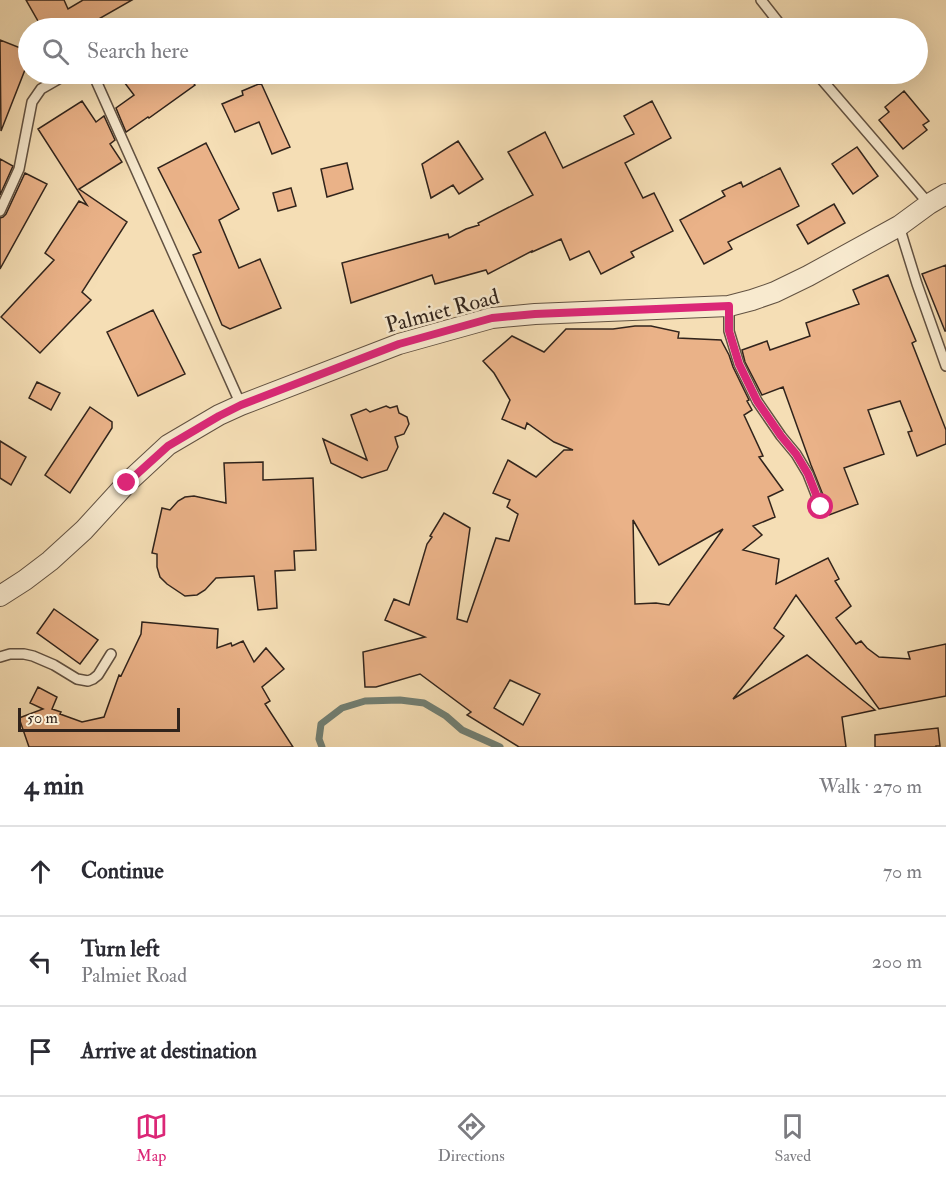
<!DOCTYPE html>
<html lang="en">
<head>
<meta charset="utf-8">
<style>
  :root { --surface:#fff; --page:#f2f2f3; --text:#2b2b33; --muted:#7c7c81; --line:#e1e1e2; --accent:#db2777 }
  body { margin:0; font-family:"IM FELL Double Pica",serif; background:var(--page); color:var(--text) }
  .scale { position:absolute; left:18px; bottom:15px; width:162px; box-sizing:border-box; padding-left:6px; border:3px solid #31241c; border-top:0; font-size:16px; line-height:21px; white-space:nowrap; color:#31241c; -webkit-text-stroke:4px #f8eacf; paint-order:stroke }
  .stop { position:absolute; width:18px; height:18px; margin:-14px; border:4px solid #db2777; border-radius:50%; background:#fff }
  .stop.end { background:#db2777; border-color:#fff; box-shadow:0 2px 6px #0008 }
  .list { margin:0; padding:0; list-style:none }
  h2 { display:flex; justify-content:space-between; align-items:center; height:78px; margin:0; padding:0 24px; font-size:26px }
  h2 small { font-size:20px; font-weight:400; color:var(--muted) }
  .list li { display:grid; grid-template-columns:39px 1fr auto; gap:18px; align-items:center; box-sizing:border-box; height:90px; padding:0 24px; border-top:2px solid var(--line) }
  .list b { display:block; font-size:22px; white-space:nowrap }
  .list p { margin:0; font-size:20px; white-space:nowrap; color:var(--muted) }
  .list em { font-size:20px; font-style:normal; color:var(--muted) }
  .icon { flex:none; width:33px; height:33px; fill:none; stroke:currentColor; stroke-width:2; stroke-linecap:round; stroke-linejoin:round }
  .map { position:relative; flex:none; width:946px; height:747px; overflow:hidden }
  .search { position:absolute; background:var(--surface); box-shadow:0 6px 24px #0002; left:18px; right:18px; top:18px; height:66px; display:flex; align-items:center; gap:15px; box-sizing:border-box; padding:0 21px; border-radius:33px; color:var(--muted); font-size:22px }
  .sheet { height:348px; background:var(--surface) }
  nav { display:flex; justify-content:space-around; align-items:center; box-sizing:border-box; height:84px; border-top:2px solid var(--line); background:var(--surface); font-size:16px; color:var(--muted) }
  nav a { display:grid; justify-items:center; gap:3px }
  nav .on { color:var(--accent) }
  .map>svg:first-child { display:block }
</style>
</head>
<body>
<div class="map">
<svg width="946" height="747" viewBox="0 0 946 747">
  <rect width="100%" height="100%" fill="#f5deb5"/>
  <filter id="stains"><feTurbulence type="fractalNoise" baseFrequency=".00333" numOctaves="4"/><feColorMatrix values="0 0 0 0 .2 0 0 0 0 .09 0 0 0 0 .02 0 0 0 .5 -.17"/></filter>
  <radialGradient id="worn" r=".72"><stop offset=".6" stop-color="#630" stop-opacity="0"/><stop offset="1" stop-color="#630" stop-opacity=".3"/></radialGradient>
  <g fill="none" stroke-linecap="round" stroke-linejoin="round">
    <path stroke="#717f74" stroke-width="7" d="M322,747L319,739L321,724L342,708L365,701L400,700L424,703L446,716L462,730L500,747"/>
  </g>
  <path fill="#eab288" stroke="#31241c" stroke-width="1.5" fill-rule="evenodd" d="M26,0H64L68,9L83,0H132L83,28H42Z
    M0,40L28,51V62L1,131Z
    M118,74H187L195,85L149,118L148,117L126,132L116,108L134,95Z
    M261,83L290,147L272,154L259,122L235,132L222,104L243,95L242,91Z
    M904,91L929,121L923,125L927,130L903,149L879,120L889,112L885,107Z
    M82,101L96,122L104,116L115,140L110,144L122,162L79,189L127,222L82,292L91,300L40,353L1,317L54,260L45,253L79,201L87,205L38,129Z
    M652,101L671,138L625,163L643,198L654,193L673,231L631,252L634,257L601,274L589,251L570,260L561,239L532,252V251L488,274L486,270L435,284L432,275L351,303L342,263L448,234L449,238L466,229L479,225L478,223L533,195L508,152L545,132L563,168L634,134L624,116Z
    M458,141L483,179L459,194L453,185L431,198L422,164Z
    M206,143L239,209L219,220L239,268L260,259L281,308L230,329L222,325L193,255L201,252L158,168Z
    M857,147L878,176L853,194L832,164Z
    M0,159L13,166L0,195Z
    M347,163L353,189L327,197L321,169Z
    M780,168L799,206L728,242L732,249L704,264L680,220L725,196L722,191L741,182L743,187Z
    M25,173L47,184L0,269V218L3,217L6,214Z
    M291,188L296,206L278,211L273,193Z
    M834,204L845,223L808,244L797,225Z
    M946,265V331H945L922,274Z
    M888,275L916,341L912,343L946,430V444L917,456L908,432L912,431L900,401L868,410L884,454L844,468L858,504L829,515L827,505L811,465L783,387L762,395L745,362L742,350L767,341L770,350L810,336L806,323L859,304L853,290Z
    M153,310L185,374L138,396L107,332Z
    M635,326H651L679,332L678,338L721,340L729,355L733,367L749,400L747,401L752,410L744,415L763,456L759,457L783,490L768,497L775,517L753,526L762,535L743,550L779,559L776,584L828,558L839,579L835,581L851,606L836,618L856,644L861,641L867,648L879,657L910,659L908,652L946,644V696L879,709L796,595L774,628L784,636L733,699L807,655L875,710L842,717L846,747H519L467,715L471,712L420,674L376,687H365L363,652L425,637L385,620L394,599L409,605L427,544L432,537L430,536L444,513L470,528L457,619L467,622L496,538L509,541L518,514L507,507L510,500L493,493L508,460L536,477L564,450H573L554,442L527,423L525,429L502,419L510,400L494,373L483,361L512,336L544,352L566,329H613ZM633,520L659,565L723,529L669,605L656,603L635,604ZM510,680L540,694L523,725L494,708Z
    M37,382L60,393L51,410L29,398Z
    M386,406L390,408L397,406L399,413L407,417L409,424L404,434L395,437L398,447L387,470L362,478L331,463L323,439L367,460L351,415L366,409L370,412Z
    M90,407L112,422V428L70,493L45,475Z
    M0,441L26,457L11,485L0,478Z
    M263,462V480L313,478L316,550L294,551L295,570L275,571L277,608L258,610L254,576L216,578L205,590L197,595L185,596L167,584L160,577L157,567V554L152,553L162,508L170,510L178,501L185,497L194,496L226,503L224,463Z
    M54,609L98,640L80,664L37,633Z
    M142,622L218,629L217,648L231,643L232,646L243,641L254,662L266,648L284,669L262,687L270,701L265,704L293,747H29L19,718L43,709L30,703L38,687L57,697L52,709L61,712L60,714L82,722L104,717L119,675L121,676L141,634Z
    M938,728L940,746H936V747H875V735Z"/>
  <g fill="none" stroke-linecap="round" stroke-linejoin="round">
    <defs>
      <path id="service" d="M761,0L783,28
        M93,74L241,405
        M817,74L929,204
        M0,211L19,169L32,102L41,89L67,74
        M899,226L917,284L946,366
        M729,306V331L739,364L757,401L781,436L796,454L808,474L821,507
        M0,657L10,654H24L33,656L54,665L77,679L88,681L93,679L98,675L111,654"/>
      <path id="minor" d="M0,596L25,580L50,561L84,530L127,483L168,445L219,415L241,405L399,344L492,318L535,314L729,306L752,300L775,292L808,276L899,226L929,204L946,194"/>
    </defs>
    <use href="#service" stroke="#625242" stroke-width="12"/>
    <use href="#minor" stroke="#625242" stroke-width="22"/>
    <use href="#service" stroke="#f8eacf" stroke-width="9"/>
    <use href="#minor" stroke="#f8eacf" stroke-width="20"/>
  </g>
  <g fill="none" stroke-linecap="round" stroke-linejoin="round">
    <path stroke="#db2777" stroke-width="8" d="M127,483L168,446L219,416L241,405L399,344L492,318L535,314L729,306V331L739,364L757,401L781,436L796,454L808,474L821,507"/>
  </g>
  <g text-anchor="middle" stroke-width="5" stroke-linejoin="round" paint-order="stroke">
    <g font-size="22" fill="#31241c" stroke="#f8eacf">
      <text transform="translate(442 310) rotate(-15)" y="8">Palmiet Road</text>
    </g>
  </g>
  <rect width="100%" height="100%" filter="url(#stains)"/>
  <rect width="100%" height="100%" fill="url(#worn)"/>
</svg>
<div class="scale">50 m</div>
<div class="stop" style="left:821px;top:507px"></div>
<div class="stop end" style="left:127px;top:483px"></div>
<div class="search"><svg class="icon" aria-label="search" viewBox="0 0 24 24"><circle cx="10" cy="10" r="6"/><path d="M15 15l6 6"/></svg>Search here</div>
</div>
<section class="sheet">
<h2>4 min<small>Walk · 270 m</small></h2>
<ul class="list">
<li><svg class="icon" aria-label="ahead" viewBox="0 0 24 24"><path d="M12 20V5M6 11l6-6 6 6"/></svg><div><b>Continue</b></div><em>70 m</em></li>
<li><svg class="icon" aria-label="left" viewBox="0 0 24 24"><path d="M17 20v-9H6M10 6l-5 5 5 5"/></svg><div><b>Turn left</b><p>Palmiet Road</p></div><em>200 m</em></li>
<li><svg class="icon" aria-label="arrive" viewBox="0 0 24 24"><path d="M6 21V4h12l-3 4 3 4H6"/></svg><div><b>Arrive at destination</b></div></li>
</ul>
</section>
<nav>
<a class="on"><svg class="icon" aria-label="map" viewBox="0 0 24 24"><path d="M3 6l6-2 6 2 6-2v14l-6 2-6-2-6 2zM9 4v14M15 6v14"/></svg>Map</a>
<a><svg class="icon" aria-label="directions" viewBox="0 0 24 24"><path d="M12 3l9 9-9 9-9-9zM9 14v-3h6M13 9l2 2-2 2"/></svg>Directions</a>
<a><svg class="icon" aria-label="saved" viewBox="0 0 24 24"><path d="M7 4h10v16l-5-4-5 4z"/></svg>Saved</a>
</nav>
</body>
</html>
